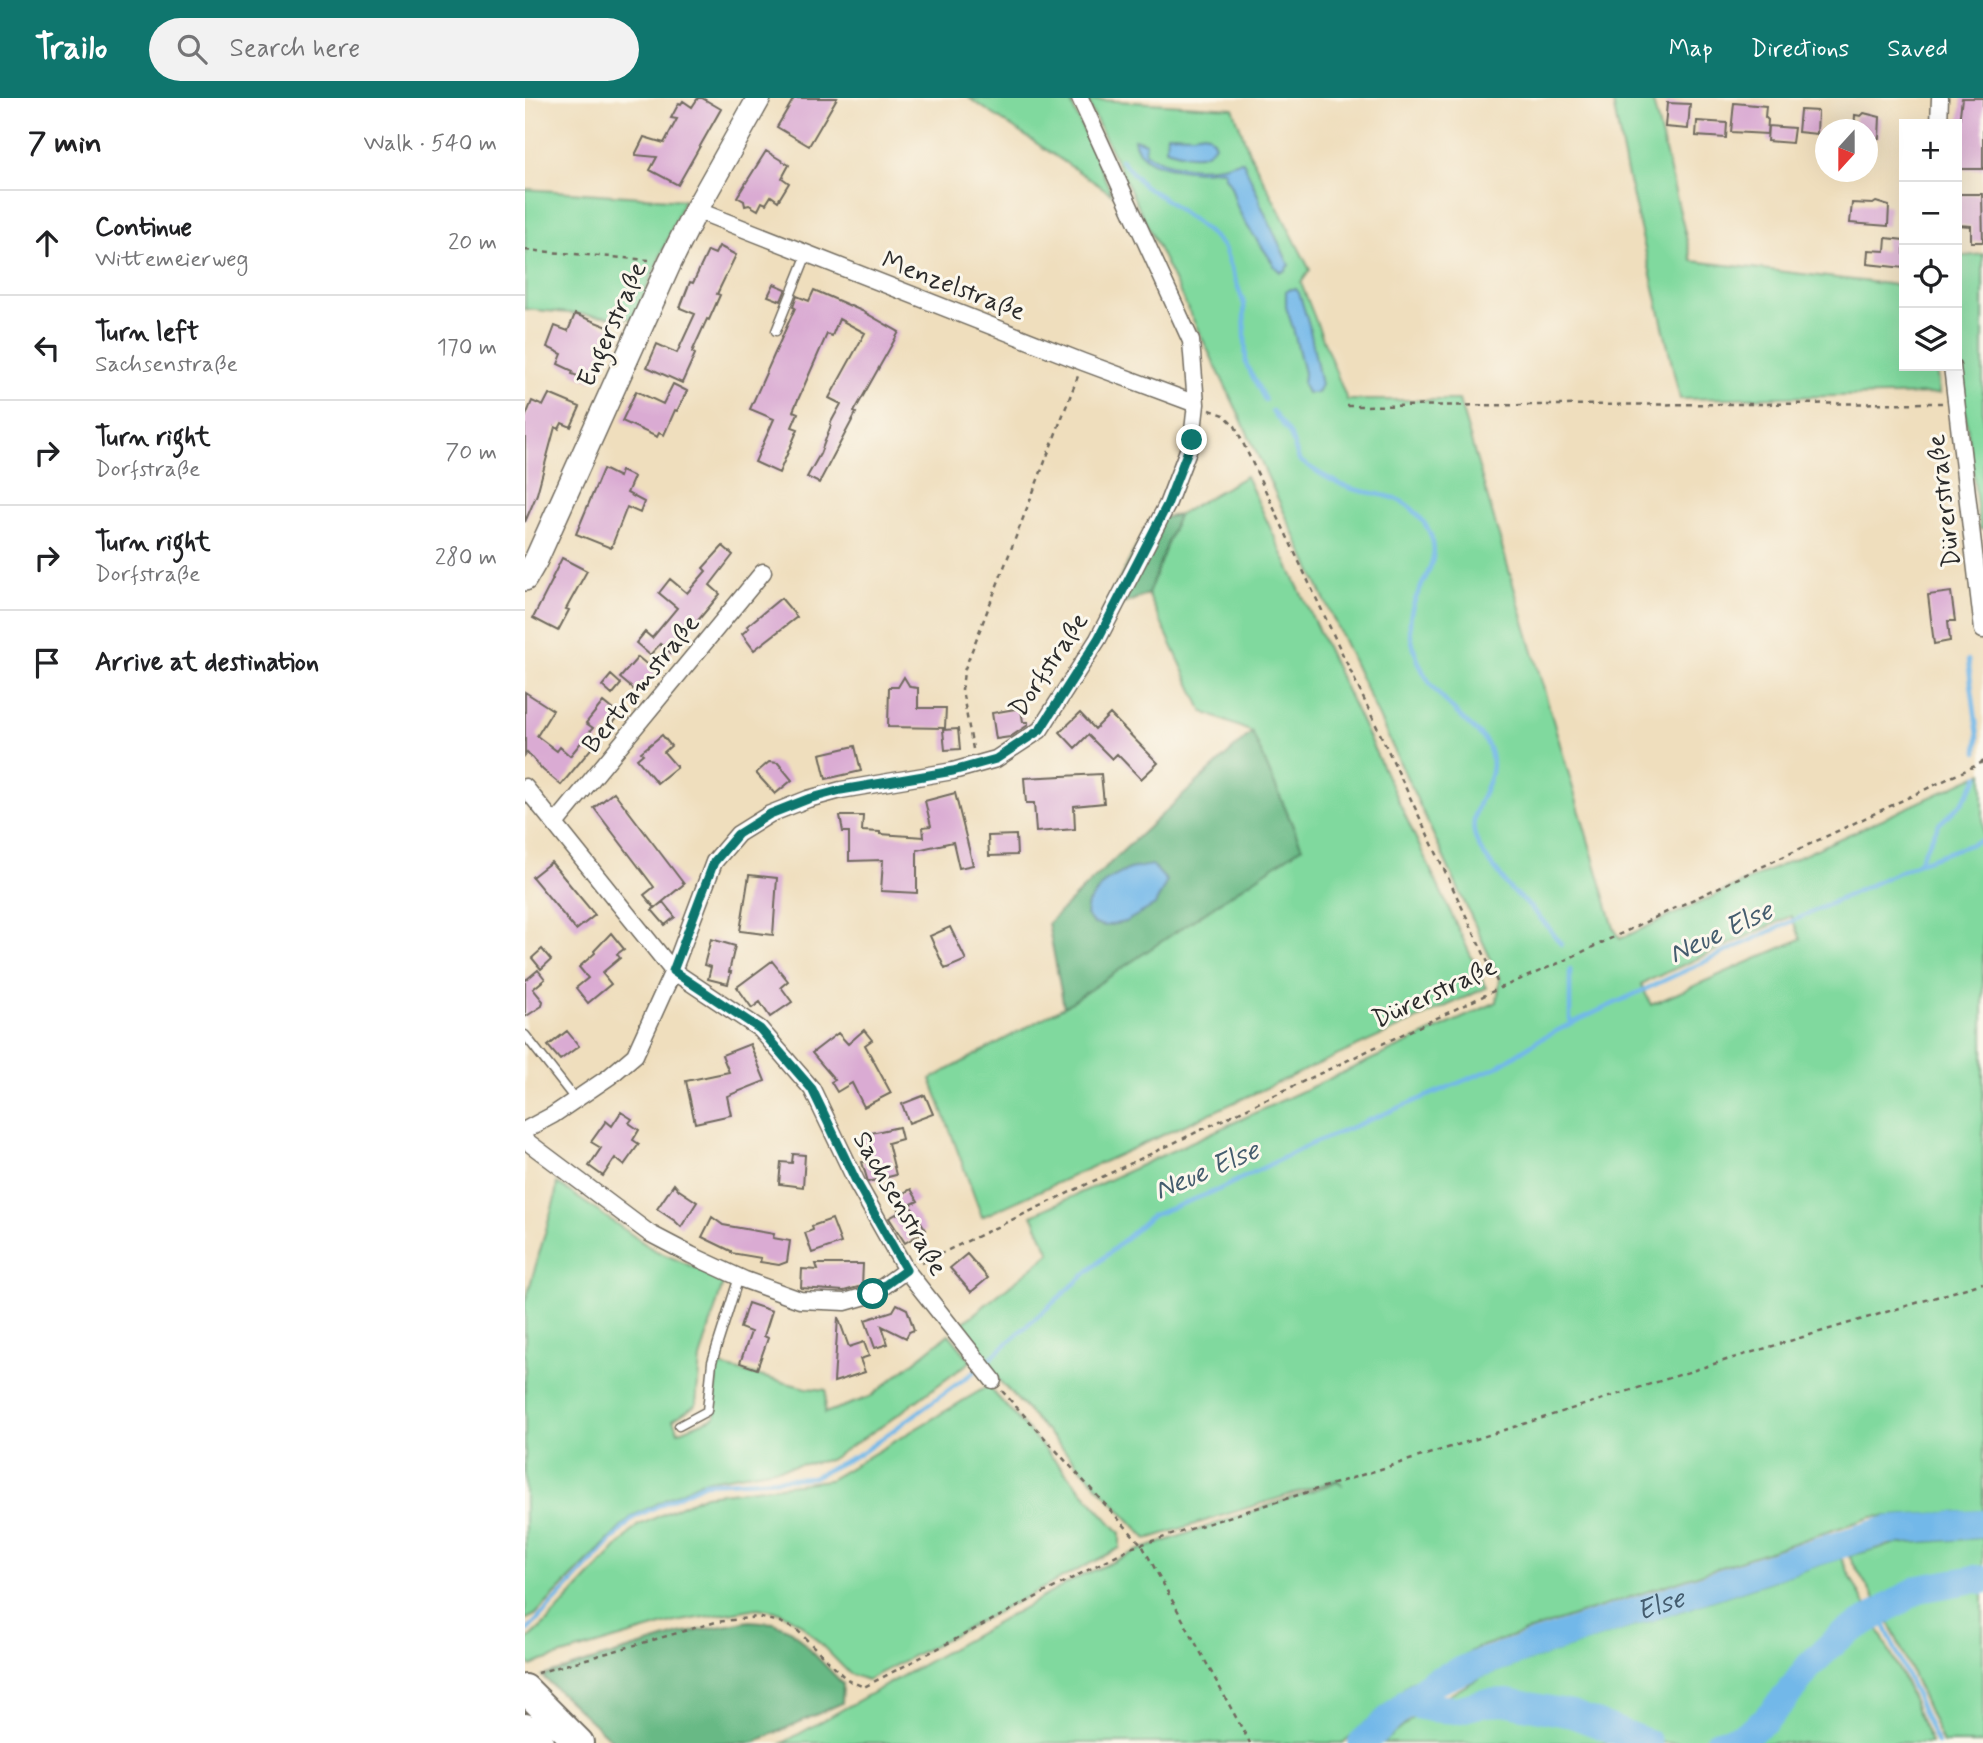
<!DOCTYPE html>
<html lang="en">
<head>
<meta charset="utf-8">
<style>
  :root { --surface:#fff; --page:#f2f2f2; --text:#202124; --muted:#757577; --line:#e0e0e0; --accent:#0f766e }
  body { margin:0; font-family:Mynerve,sans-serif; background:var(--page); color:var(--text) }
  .controls { position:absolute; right:21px; top:21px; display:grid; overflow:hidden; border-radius:0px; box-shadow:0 7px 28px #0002 }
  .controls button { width:63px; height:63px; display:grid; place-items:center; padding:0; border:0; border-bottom:2px solid var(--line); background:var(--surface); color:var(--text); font:35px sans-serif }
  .compass { position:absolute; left:1290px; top:21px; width:63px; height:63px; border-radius:50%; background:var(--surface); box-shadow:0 7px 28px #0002; rotate:201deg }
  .stop { position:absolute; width:21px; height:21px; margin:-16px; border:5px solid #0f766e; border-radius:50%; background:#fff }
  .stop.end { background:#0f766e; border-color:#fff; box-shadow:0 2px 7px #0008 }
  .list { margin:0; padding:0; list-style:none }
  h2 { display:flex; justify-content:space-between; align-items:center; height:91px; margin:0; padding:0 28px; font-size:30px }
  h2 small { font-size:23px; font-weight:400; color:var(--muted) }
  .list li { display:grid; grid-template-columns:46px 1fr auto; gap:21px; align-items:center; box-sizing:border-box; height:105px; padding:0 28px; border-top:2px solid var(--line) }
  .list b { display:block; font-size:26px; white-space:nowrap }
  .list p { margin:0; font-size:23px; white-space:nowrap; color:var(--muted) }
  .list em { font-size:23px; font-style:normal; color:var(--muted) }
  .icon { flex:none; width:38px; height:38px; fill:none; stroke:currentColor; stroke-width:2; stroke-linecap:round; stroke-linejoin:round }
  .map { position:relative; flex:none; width:1458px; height:1645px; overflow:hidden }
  header { display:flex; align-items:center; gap:42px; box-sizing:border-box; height:98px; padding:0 35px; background:var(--accent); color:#fff }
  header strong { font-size:33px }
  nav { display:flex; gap:38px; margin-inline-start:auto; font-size:24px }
  .search { width:490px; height:63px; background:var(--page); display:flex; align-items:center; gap:18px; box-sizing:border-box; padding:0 24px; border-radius:38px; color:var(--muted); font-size:26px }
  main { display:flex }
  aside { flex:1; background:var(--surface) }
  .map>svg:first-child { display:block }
</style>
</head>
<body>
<header>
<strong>Trailo</strong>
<div class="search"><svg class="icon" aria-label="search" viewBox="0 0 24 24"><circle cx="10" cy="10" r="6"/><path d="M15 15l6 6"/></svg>Search here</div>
<nav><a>Map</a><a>Directions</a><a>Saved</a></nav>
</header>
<main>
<aside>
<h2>7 min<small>Walk · 540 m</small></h2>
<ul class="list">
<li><svg class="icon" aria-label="ahead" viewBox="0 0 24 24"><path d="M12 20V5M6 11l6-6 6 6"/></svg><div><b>Continue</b><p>Wittemeierweg</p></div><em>20 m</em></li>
<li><svg class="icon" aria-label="left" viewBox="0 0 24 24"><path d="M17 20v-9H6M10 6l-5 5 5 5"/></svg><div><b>Turn left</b><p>Sachsenstraße</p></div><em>170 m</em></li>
<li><svg class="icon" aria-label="right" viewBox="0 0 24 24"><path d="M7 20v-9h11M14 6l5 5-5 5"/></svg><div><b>Turn right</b><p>Dorfstraße</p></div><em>70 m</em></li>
<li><svg class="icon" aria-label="right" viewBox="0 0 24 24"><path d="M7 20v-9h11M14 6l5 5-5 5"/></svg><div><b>Turn right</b><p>Dorfstraße</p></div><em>280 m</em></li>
<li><svg class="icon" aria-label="arrive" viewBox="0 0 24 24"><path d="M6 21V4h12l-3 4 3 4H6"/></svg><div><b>Arrive at destination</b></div></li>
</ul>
</aside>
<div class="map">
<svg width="1458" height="1645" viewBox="0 0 1458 1645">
  <rect width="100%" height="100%" fill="#fbf7ec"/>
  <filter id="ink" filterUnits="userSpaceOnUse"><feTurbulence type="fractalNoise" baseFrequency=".0143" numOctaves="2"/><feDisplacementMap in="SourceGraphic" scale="14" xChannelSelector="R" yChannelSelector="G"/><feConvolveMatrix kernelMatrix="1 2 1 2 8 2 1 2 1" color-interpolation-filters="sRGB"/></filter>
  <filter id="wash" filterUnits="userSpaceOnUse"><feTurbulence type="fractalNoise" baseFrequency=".00686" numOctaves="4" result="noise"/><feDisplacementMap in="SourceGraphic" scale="28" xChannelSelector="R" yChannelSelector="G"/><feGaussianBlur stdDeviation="1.57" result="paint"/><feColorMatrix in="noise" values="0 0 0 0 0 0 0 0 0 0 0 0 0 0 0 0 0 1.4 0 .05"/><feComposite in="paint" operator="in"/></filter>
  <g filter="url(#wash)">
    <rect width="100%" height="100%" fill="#efdebd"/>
    <path fill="#80d99e" stroke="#568264" stroke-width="2" fill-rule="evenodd" d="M444,0H544L587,96Z
      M1087,0H1127L1167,163L1379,188V268H1411L1414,296L1155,301L1101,70Z
      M574,2L708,10L724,54L785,172L776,185L822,302H934L1089,830L1095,841L1458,675V1413L1347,1419L952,1550L922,1567L886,1584L818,1645H258L552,1480L612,1453L812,1384L818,1388L812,1382L622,1441L471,1279L434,1228L525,1155L507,1117L972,904L975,881L709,306L562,3ZM1266,818L1276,841L1126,907L1116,886Z
      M0,91L159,102L109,221L0,211Z
      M1458,156V431H1455L1432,246V159Z
      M721,378L961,890L457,1119L406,981L539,909L727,634L678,614L623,496L653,417Z
      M32,1085L129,1152L199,1182L175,1261L171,1307L148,1322L153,1334L190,1319L191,1267L281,1290L301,1292L300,1315L345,1299L424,1236L446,1263L360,1326L304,1362L178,1383L107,1418L10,1517L0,1522V1205L30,1100Z
      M463,1288L595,1435V1450L342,1582L325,1576L275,1525L255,1514L233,1510L150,1524L17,1563L6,1568L0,1560V1544L21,1525L112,1428L180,1397L304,1382Z
      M1458,1440V1645H1418L1366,1528L1324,1458L1369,1446Z
      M1316,1460L1377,1578L1406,1645H857L898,1612L958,1578Z"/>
    <path fill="#68b985" stroke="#4a7258" stroke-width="2" d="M653,417L623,496L577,515L625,422Z
      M727,634L777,749L539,909L523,825L604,747Z
      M225,1523L249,1525L267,1533L318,1586L317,1605L228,1645H90L17,1578L155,1536Z"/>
    <path fill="#72b8e9" stroke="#4e728a" stroke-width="2" d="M679,35C685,37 688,40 690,47C679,64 658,56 641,51L642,36L667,37Z
      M609,41L621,45L620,54C639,69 673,72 697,68C705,67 709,63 718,63L735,102V105L764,167L759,173L755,174L750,169C738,147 719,129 711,105C707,95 708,87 700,79L699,72C691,71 684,73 676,73C653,72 613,69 609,41Z
      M765,191H771L774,195L784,227L796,287L792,295H782L778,286L779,275L768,230L761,209V194Z
      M627,767L642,783L630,807L600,824L580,828L569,826L561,817L563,805L581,783L604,771Z"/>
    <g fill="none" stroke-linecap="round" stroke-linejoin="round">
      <path stroke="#72b8e9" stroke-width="4.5" d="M596,62L619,88L637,99L673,126L690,140L699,150L719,206L721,266L740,302
        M747,313L765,336L774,362C789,372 807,384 825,390C850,398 873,394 892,416C937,466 876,487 886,538C894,580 913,597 942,625C950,633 958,637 963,648C978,682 944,704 949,734C952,749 961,760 970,771C976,777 980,786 986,792C990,796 995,798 998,802C1012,815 1025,831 1036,846
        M1443,562L1453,638L1452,654
        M1393,765L1414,726L1437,705L1454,678
        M1045,926V871
        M460,1265L626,1118L693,1092L784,1047L972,969L1012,943L1045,926L1393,765L1458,742
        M1354,1515L1412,1645
        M0,1535L108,1420L180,1385L288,1379L338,1354L453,1271"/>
      <g stroke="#72b8e9" stroke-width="28">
        <path d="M882,1605L906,1610L932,1612L958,1605L983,1604L1047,1616L1123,1645"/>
        <path id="s1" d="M837,1645L882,1605L907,1585L947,1568L1275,1459L1362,1432L1458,1426"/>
        <path d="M1193,1645L1217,1639L1240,1622L1261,1599L1284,1568L1313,1540L1394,1491L1450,1481L1458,1482"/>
      </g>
    </g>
    <g id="blocks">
      <path fill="#daabd3" d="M173,0H177L196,11L153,87L125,72L132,59L110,57L119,39L139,45L152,21L146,20L154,5L156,6L158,3L167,9Z
        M269,0H312L284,48L252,29Z
        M1437,0H1458V71H1434V25Z
        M1142,5L1165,6L1163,31L1140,29Z
        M1209,5L1241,8L1240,19L1243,22L1242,36L1206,34Z
        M1275,12L1293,13L1292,36L1273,34Z
        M1339,15L1355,19L1354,40L1342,39V32H1329L1330,17L1336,18Z
        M1172,23L1202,25L1201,40L1171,38Z
        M1243,28L1269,30L1267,45L1242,43Z
        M241,53L264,67L257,80L264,85L253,103L246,98L241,106L237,104L233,112L224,107L220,108L219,103L212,99Z
        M1432,96H1457L1458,144H1446V128L1432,127Z
        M1351,104L1364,108L1363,128L1325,125L1327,105L1348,106Z
        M1361,140L1379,142V170L1342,166L1343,152L1360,153Z
        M194,148L211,157L192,196L195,197L184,222L182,221L167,254L170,256L157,285L122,269L132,246L152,255L170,216L155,210L165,184L168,185L183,153L190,156Z
        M249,186L261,191L256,203L243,198Z
        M289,192L337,213L374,234L329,314L331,315L294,385L282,379L295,356L306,327L305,326L316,306L304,300L340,235L314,221L307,238L302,236L268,313L273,315L267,329L273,331L254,375L230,364L249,321L225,311L270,210L268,209L272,198L284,203Z
        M50,216L88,231L66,283L47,276L48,273L33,266L37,256L22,249L30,228L43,233Z
        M148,286L162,293L152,313L150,312L139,337L134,335L132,339L97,323L111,293L138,306Z
        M24,296L55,309L46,329L37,325L34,331L30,329L12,396L0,424V320L7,303L18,308Z
        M78,371L94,379L96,373L109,379L102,395L119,404L115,415L102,409L86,450L51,436Z
        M198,448L208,457L185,487L195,496L146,555L135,546L125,557L111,545L120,534L127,540L152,510L134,495L145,481L162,495L181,473L178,470Z
        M37,460L62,473L41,511L44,512L33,533L8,520L28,481L27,480Z
        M1426,494L1430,523H1423L1425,543L1409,546L1403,497Z
        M256,500L272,519L229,552L217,536L224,530L222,528Z
        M113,559L131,574L113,595L95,580Z
        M86,577L96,586L87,597L77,588Z
        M379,579L385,589L393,590V610H421L420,630L363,629L364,589H373Z
        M0,594L28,612L12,638L32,653L35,649L45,658L68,630L61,625L78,604L94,617L36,687L18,672L2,654L0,657Z
        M496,610L498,624H503V627L485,639L471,641L467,615Z
        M555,615L570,631L585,616L633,665L616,681L592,656L587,661L563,637L550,650L535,634Z
        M433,631L435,651L420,652L418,632Z
        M137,637L146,648L139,654L152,669L132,685L112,661L118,656L116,654Z
        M330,648L336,673L301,681L295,656Z
        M244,664L253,665L267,682L250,696L231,675Z
        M576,676L579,705L549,708L550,731L511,734L509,705H501L499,680Z
        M89,694L159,786L130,810L119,797L129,789L69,710Z
        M430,695L448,767L434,770L428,744L392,752V795L356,793L358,762L324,763V734H318L315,718H338L337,733L355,734V736L399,739L398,729L406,728L400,703Z
        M491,737L492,757L464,758L463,738Z
        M26,764L70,817L51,832L7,779Z
        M224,777L252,780L248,837L215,833Z
        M138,804L150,819L140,827L127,812Z
        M425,829L441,862L420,871L405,838Z
        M86,835L99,851L92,856L95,860L77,875L86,886L63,905L51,890L63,880L54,869L70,855L69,853Z
        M186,841L210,848L204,874H206L203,886L183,881L186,869L179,867Z
        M17,851L26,862L16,871L7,860Z
        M247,863L263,883L256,889L267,904L245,919L235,904L227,910L212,889Z
        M13,872L20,881L8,891L18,903L17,908L0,919V880L1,882Z
        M339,932L347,942L340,947L366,995L339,1009L327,985L312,994L306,984L310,982L287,955L313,935L323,946Z
        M42,933L54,948L35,962L23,948Z
        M225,946L240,983L202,998L206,1017L170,1025L161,983L204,974L197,957Z
        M400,997L408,1016L384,1025L377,1006Z
        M96,1014L107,1021L104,1025L114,1032L108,1042L114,1046L99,1067L90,1060L78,1078L64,1068L76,1050L66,1044L81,1023L87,1028Z
        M374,1029L377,1041L363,1045L371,1077L343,1084L337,1064L344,1063L337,1037Z
        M268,1056L280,1057L278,1089L254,1086L256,1064L267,1065Z
        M149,1086L154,1092L172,1104L156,1129L150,1123L132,1111Z
        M386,1091L393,1103L385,1107L401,1132L380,1145L364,1120L375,1114L367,1101Z
        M187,1119L198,1127L249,1136L248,1140L265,1143L262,1164L254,1167L235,1164L236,1160L206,1155V1153L177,1139Z
        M307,1121L316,1145L287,1155L280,1135L288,1132L287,1128Z
        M442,1156L463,1180L446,1194L425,1170Z
        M291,1166H338L337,1188L319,1193L276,1190L277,1171L293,1172Z
        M223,1205L247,1213L239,1238L243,1240L232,1271L215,1265L226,1234L215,1230Z
        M372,1206L382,1211L389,1232L384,1234L381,1240L357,1228L363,1246L350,1250L340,1222L368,1213Z
        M313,1219L324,1249L339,1244L344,1258L335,1261L340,1274L309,1284Z"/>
    </g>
  </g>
  <g filter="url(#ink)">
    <use href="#blocks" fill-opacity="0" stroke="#706a5e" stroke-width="2"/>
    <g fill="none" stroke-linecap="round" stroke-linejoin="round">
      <defs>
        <path id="service" d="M251,233L282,156
          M0,937L50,1001
          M154,1328L182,1313L187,1264L214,1179"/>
        <path id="minor" d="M1414,26L1415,0
          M171,112L558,264L671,306
          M1427,268L1458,532
          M0,689L148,873L235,931L287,991L332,1085L381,1172L468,1282
          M30,726L238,474
          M0,1032L28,1017L84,979L110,957L148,873L189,764L213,736L245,716L283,701L316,692L428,673L471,661L515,632L573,541L642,407L667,342L671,306L666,243L555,0
          M0,1042L124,1135L166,1157L220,1182L275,1202L320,1204L348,1196L381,1172"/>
        <path id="secondary" d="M0,481L11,462L145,164L171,112L234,0"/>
        <path id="motorway" d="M0,1591L54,1645
          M0,1630L15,1645"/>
      </defs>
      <use href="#service" stroke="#706a5e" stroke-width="11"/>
      <use href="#minor" stroke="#706a5e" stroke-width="19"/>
      <use href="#secondary" stroke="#706a5e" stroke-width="26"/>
      <use href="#motorway" stroke="#706a5e" stroke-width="32"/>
      <path stroke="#706a5e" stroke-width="2.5" stroke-dasharray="5 5" stroke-linecap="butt" d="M0,152L124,162
        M822,308L1417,305
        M685,312L699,317L710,328L975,890
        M448,651L437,592L439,573L553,278
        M396,1165L975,890L1034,865L1456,665L1458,661
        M477,1293L617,1447L725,1645
        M12,1575L191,1524L232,1519L255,1524L272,1532L317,1577L325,1583L339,1589L605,1450L1208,1260L1458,1185"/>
      <use href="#service" stroke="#fff" stroke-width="8"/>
      <use href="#minor" stroke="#fff" stroke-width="16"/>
      <use href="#secondary" stroke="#fff" stroke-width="23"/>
      <use href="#motorway" stroke="#fff" stroke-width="28"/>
    </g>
  </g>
  <g fill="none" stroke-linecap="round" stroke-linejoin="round" filter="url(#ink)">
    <path stroke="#0f766e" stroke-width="9" d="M348,1196L381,1172L332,1085L287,991L235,931L148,873L189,764L213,736L245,716L283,701L316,692L428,673L471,661L515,632L573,541L642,407L667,342"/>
  </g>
  <g text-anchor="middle" stroke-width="6" stroke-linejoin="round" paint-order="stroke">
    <g font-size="26" fill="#2b2b2b" stroke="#fbf7ec">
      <text transform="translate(429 187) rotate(21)" y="9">Menzelstraße</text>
      <text transform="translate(86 226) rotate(-66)" y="9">Engerstraße</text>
      <text transform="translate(1418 403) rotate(-97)" y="9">Dürerstraße</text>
      <text transform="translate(523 566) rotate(-56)" y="9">Dorfstraße</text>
      <text transform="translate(115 585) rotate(-51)" y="9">Bertramstraße</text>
      <text transform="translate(909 894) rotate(-25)" y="9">Dürerstraße</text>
      <text transform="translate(376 1105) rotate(60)" y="9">Sachsenstraße</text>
    </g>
    <g font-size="28" font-style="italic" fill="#445c6e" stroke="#fbf7ec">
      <text transform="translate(1195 833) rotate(-25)" y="10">Neue Else</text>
      <text transform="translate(681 1071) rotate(-23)" y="10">Neue Else</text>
      <text dy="10" stroke="none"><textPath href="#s1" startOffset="334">Else</textPath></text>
    </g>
  </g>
</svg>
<div class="controls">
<button>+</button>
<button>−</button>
<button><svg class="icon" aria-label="locate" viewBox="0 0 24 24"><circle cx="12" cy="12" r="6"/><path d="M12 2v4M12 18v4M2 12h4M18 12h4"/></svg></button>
<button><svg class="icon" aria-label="layers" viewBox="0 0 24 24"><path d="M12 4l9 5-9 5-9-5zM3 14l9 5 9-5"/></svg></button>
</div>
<svg class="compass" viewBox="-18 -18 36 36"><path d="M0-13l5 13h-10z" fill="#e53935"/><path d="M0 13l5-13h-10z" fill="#757577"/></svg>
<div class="stop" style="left:348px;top:1196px"></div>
<div class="stop end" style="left:667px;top:342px"></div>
</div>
</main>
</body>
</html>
